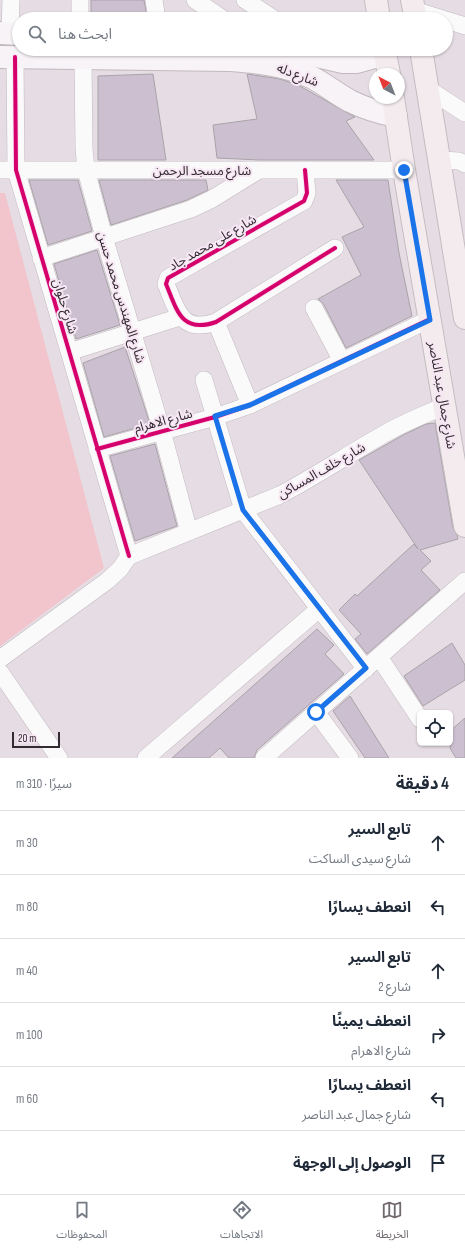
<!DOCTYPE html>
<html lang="ar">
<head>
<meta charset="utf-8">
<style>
  :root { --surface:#fff; --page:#f6f6f7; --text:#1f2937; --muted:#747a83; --line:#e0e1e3; --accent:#71696f }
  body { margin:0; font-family:"Sofia Sans Condensed","Noto Sans Arabic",sans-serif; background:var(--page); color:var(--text); direction:rtl }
  .controls { position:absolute; right:12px; bottom:12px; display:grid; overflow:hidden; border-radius:6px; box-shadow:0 1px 3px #0004 }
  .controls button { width:36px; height:36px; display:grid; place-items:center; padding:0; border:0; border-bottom:1px solid var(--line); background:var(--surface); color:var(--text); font:20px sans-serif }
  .compass { position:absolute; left:369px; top:68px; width:36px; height:36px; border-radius:50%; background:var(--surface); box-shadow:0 1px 3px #0004; rotate:318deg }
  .scale { position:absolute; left:12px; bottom:10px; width:48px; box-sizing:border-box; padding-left:4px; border:2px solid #322b30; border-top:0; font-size:11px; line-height:14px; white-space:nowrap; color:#322b30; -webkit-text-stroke:3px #f7e6f3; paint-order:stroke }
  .stop { position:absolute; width:12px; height:12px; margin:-9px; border:3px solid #1a73e8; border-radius:50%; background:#fff }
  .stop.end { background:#1a73e8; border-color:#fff; box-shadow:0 1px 4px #0008 }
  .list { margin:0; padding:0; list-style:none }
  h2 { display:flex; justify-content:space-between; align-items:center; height:52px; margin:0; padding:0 16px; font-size:17px }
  h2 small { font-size:13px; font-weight:400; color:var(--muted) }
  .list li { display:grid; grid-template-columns:26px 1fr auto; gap:12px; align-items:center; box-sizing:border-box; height:64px; padding:0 16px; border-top:1px solid var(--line) }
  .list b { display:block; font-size:15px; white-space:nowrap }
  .list p { margin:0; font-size:13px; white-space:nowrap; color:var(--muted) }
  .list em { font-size:13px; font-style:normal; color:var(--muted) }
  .icon { flex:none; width:22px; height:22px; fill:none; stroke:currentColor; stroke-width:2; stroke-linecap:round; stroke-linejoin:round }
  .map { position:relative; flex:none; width:465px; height:758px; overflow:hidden; direction:ltr }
  .search { position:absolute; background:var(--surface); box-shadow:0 1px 3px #0004; left:12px; right:12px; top:12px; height:44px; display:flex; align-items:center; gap:10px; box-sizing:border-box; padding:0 14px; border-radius:22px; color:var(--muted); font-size:15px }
  .sheet { height:436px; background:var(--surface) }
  nav { display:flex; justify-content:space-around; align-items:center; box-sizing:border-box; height:56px; border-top:1px solid var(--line); background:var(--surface); font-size:11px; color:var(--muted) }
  nav a { display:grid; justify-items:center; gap:2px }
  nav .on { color:var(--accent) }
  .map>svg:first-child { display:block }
</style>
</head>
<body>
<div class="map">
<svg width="465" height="758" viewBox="0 0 465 758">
  <rect width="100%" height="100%" fill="#e6dde4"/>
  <path fill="#f2c4cb" d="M0,193H5L104,568L0,646Z"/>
  <path fill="#ccbfd0" stroke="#a9a3a9" d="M91,0H144L147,17L91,19Z
    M153,74L166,160H98V76Z
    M247,74L280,79L298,85L355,117L346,121L374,160H259L217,158L213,125L257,119Z
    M29,180H78L92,231L48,245Z
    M99,180H206L208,190L187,200L111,225Z
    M336,180H388L399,253L412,316L346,348L323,303L318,299L361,275L342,237L364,227Z
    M97,250L120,325L76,339L54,264Z
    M125,347L150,424L104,437L83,363Z
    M435,423L453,528L457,535L458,539L420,550L431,561L421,570L440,590L367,654L355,639L361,634L339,610L355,594L357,596L414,544L418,549L359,460L405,434L426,424Z
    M155,444L177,526L135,541L110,456Z
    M317,629L334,645L325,654L344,674L257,750L254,758H229L220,748L209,758H172Z
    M452,643L465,665V680L423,706L404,676Z
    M350,696L389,758H365L333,711Z
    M465,718V758H456L450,748V731Z"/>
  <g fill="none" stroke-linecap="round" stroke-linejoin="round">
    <defs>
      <path id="minor" d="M154,0L157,19
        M195,0L223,19
        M245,0L274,19
        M414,10L443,19
        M80,19V0
        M446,20L465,26
        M10,33L11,0
        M15,57L16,170L129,556
        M83,58L84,148L86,170L104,237L162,431L189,532
        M428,89L465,113
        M439,160L459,161L465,164
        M0,170H404
        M305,170L307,193L304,201L168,278L166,284C177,310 181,334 216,322L335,248
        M41,258L191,209L212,199L259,170
        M314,308L342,361
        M216,322L250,405
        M69,352L180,317
        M204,380L243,510L366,669
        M97,449L215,417L250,405L430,319
        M129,556L280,495C316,476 350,453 386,433C405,422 425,414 445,406
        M379,657L420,719
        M0,659L107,581L120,569L129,556
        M0,672L59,758
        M316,712L350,758
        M146,758L319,609
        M264,758L465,581"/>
      <path id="secondary" d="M0,33L19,34
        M286,49L343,62H357L385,54
        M0,57L230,60C258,62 287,65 313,78C326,85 337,94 350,101C364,108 380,113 396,116"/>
      <path id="primary" d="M376,0L379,19
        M412,0L416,19
        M384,49L389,74
        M421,49L465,318
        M393,98L404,170L465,526"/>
    </defs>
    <use href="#minor" stroke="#c1b9bf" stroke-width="18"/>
    <use href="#secondary" stroke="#c1b9bf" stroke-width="24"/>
    <use href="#primary" stroke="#c2bdc0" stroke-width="24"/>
    <use href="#minor" stroke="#fbfafb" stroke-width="17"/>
    <use href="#secondary" stroke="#f8f3f6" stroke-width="22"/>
    <use href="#primary" stroke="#f4ebef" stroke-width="22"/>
    <defs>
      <path id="cycleway" d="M15,57L16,170L129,556
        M305,170L307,193L304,201L168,278L166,284C177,310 181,334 216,322L335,248
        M97,449L215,417L250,405L430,319"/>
    </defs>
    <use href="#cycleway" stroke="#f7e6f3" stroke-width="6"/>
    <use href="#cycleway" stroke="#d6006c" stroke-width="4"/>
  </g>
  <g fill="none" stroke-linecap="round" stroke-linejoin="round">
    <path stroke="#1a73e8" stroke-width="5" d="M316,712L366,668L243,510L215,416L250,405L430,320L404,170"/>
  </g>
  <g text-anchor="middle" stroke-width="4" stroke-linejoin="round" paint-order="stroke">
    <g font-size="13" fill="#322b30" stroke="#f7e6f3">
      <text transform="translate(298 74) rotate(21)" y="5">شارع دله</text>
      <text x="202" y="175">شارع مسجد الرحمن</text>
      <text transform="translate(212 242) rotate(-30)" y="5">شارع على محمد جاد</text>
      <text transform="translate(122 297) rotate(73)" y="5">شارع المهندس محمد حسن</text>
      <text transform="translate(66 306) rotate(73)" y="5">شارع حلوان</text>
      <text transform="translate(443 395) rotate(80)" y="5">شارع جمال عبد الناصر</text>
      <text transform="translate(163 420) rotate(-15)" y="5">شارع الاهرام</text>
      <text transform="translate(321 470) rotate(-30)" y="5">شارع خلف المساكن</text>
    </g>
  </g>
</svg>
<div class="controls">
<button><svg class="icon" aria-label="locate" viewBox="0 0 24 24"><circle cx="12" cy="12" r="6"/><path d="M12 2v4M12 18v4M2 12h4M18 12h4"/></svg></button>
</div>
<svg class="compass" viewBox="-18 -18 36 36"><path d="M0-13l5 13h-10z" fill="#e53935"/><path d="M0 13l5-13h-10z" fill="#747a83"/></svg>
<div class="scale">20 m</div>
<div class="stop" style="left:316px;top:712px"></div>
<div class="stop end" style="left:404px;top:170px"></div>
<div class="search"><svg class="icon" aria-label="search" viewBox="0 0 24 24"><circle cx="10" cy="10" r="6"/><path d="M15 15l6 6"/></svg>ابحث هنا</div>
</div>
<section class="sheet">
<h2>4 دقيقة<small>سيرًا · 310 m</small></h2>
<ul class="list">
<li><svg class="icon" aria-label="ahead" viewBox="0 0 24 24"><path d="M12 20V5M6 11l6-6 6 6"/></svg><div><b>تابع السير</b><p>شارع سيدى الساكت</p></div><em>30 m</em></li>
<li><svg class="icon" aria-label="left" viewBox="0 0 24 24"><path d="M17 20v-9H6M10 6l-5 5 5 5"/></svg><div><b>انعطف يسارًا</b></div><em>80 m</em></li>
<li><svg class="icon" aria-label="ahead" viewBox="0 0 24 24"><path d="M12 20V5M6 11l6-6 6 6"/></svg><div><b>تابع السير</b><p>شارع 2</p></div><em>40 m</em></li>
<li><svg class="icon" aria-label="right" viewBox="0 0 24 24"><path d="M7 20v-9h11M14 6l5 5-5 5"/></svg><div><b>انعطف يمينًا</b><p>شارع الاهرام</p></div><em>100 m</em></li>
<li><svg class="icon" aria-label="left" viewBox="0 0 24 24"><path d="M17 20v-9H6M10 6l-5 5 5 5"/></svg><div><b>انعطف يسارًا</b><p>شارع جمال عبد الناصر</p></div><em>60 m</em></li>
<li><svg class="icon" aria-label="arrive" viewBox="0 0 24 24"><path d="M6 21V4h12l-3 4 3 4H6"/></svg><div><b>الوصول إلى الوجهة</b></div></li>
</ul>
</section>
<nav>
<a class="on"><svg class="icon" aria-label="map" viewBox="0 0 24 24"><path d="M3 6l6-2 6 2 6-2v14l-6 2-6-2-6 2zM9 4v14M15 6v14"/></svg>الخريطة</a>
<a><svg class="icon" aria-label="directions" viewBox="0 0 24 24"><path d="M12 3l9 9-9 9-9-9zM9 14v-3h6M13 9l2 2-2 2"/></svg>الاتجاهات</a>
<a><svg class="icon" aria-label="saved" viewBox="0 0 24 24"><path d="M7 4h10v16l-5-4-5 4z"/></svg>المحفوظات</a>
</nav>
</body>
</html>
